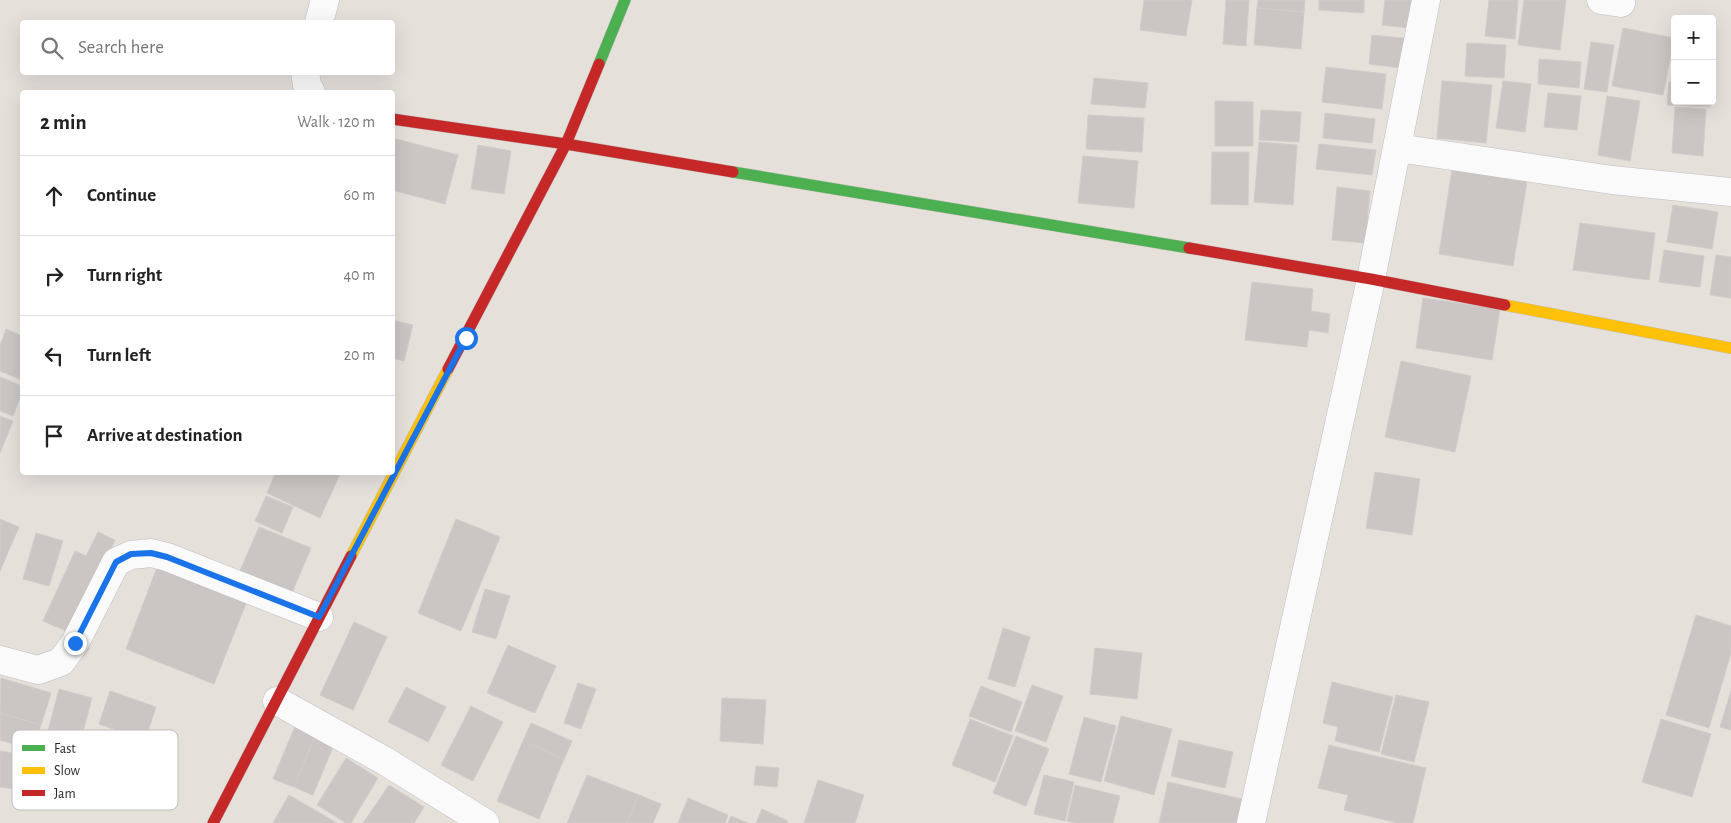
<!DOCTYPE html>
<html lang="en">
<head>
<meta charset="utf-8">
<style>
  :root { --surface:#fff; --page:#f6f6f6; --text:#222; --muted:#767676; --line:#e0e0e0 }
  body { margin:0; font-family:"Alegreya Sans",sans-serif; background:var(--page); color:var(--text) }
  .controls { position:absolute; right:15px; top:15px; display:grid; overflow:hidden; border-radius:5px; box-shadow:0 5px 20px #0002 }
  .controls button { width:45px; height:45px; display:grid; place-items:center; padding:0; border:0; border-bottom:1px solid var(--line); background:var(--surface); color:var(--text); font:25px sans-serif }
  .stop { position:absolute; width:15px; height:15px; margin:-11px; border:4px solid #1a73e8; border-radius:50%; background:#fff }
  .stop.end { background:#1a73e8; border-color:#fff; box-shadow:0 1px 5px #0008 }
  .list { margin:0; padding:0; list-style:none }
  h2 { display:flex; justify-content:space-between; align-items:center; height:65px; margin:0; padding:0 20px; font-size:21px }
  h2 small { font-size:16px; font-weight:400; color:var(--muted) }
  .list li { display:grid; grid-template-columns:32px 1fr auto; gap:15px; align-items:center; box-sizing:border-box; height:80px; padding:0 20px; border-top:1px solid var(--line) }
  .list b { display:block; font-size:19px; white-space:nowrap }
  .list em { font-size:16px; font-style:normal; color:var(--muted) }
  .icon { flex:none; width:28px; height:28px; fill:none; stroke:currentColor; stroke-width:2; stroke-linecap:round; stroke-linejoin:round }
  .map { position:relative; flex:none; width:1731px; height:823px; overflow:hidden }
  .search { position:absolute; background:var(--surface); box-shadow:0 5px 20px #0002; left:20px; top:20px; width:375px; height:55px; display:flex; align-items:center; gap:12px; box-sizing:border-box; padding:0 18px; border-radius:5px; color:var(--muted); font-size:19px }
  .panel { position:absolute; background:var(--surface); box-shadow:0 5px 20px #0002; left:20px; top:90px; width:375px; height:385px; border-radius:5px }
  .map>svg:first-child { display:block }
</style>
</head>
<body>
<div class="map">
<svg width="1731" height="823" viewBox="0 0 1731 823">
  <rect width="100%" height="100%" fill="#e6e0db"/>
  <path fill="#cbc6c3" stroke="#d1ccc8" d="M1144,0H1192L1186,36L1140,30Z
    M1226,0H1249L1246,46L1223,44Z
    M1258,0H1305L1304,12L1257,8Z
    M1319,0H1364V13L1319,10Z
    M1385,0H1413L1409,28L1382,25Z
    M1489,0H1518L1515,39L1485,36Z
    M1524,0H1566L1560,50L1518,45Z
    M1257,8L1304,12L1301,49L1254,45Z
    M1623,28L1674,38L1663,95L1612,86Z
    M1372,35L1412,39L1408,69L1369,64Z
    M1591,42L1614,45L1607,92L1584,89Z
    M1467,43L1506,45L1504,78L1465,76Z
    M1539,59L1581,62L1579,88L1538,84Z
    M1326,67L1386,74L1382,109L1322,102Z
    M1094,78L1148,83L1145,108L1091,104Z
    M1442,81L1492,85L1486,143L1437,138Z
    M1503,81L1531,84L1525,132L1496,128Z
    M1669,82H1675V101H1711L1710,107L1667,105Z
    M1548,93L1581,96L1577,130L1544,127Z
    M1607,96L1640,101L1630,161L1598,155Z
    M1215,101L1253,102V146H1215Z
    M1675,107L1706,109L1703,156L1672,153Z
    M1261,110L1301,112L1299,142L1259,140Z
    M1325,113L1375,119L1372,143L1323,138Z
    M1088,115L1144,118L1142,152L1086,149Z
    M392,138L458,155L445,204L392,190Z
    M1259,142L1297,145L1293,205L1254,202Z
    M1319,144L1376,150L1372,175L1316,169Z
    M478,145L511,151L504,194L471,189Z
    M1212,152H1249L1248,205L1211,204Z
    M1083,156L1138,161L1134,208L1078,203Z
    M1452,170L1527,182L1513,266L1439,254Z
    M1337,187L1370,191L1365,243L1332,240Z
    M1673,205L1718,212L1712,249L1667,242Z
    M1580,223L1655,233L1649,280L1573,270Z
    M1664,250L1704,256L1700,287L1659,282Z
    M1716,255L1731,257V298L1710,295Z
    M1252,282L1313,289L1311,311L1330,314L1328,333L1309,330L1307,347L1245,340Z
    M1423,298L1500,309L1492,360L1416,348Z
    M392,320L413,325L404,361L392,358Z
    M6,329L22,336V380L0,371V346Z
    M1401,361L1471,376L1455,452L1385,437Z
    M0,377L22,386V393L13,416L0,411Z
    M0,416L13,421L0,453Z
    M276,472H341L320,518L267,493Z
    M1375,472L1420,479L1412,535L1366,528Z
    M266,496L293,507L282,533L255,521Z
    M0,519L19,527L0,571Z
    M456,519L500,537L461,631L418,613Z
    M259,527L311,548L291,595L239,573Z
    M98,532L115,540L71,633L43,621L75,551L86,556Z
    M36,533L63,541L49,586L23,579Z
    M158,565L247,601L214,684L126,649Z
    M485,589L510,596L496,639L472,632Z
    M1696,615L1731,626V653L1709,728L1666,715Z
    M354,622L387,637L353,710L320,695Z
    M1003,628L1030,637L1015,687L988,679Z
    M508,645L556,666L535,713L487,693Z
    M1095,648L1142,653L1137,699L1090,694Z
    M1,678L51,693L41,725L0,713Z
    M1332,682L1393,697L1379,752L1335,741L1338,727L1323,723Z
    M578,683L596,689L581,729L564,723Z
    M1032,685L1063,696L1046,742L1015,731Z
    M981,686L1022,702L1011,732L969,716Z
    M406,687L446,707L428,742L388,722Z
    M59,689L92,698L72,774L39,765Z
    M110,691L156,707L145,740L99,724Z
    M1731,691V730L1720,727Z
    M1396,695L1429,702L1414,762L1381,754Z
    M722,698L766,700L763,744L720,741Z
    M471,706L503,722L473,781L441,765Z
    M0,713L41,725L33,750L0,740Z
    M1121,716L1172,729L1154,795L1104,781Z
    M1084,717L1116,726L1101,782L1069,774Z
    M298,719L318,728L294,787L273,779Z
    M970,719L1013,736L995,782L952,765Z
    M1661,719L1711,734L1692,797L1642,782Z
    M531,723L572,741L564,759L523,741Z
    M318,728L338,735L313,795L294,787Z
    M1016,736L1049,749L1026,806L993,793Z
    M1179,740L1233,752L1225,788L1171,776Z
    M523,741L564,759L539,819L497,801Z
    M1329,745L1426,768L1413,823H1398L1344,810L1348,795L1318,788Z
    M0,751L35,756L30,791L0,787Z
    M346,758L378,778L351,823H346L317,805Z
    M756,766L779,768L777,787L754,785Z
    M587,775L639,795L627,823H567Z
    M1044,775L1074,782L1065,821L1034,814Z
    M818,780L864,795L855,823H804Z
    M1168,782L1251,801L1246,823H1159Z
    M389,785L424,807L414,823H363Z
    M1075,785L1120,796L1113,823H1076L1067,821Z
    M289,795L337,823H273Z
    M639,795L661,804L653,823H627Z
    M688,798L728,815L725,823H678Z
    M762,809L788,821L787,823H756Z
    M731,816L748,823H728Z"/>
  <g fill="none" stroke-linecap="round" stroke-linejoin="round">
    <defs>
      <path id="street" d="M1601,0L1621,3
        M319,22L325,0
        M305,72L307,85L311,92
        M1398,148L1612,180L1731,192
        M0,660L38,670L61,662L75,643L116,562L131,555L151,553L167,557L319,617
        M277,701L385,761L485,823
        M1251,823L1371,279L1426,0"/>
      <path id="fast" d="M599,64L625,0
        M733,172L1189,248"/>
      <path id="slow" d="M1505,305L1731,348
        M351,556L448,369"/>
      <path id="jam" d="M392,119L566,144L733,172
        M1189,248L1371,279L1505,305
        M448,369L566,144L599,64
        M213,823L351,556"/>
    </defs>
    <use href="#street" stroke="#bfbdbe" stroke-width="29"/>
    <use href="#fast" stroke="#bfbdbe" stroke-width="12"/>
    <use href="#slow" stroke="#bfbdbe" stroke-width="12"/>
    <use href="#jam" stroke="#bfbdbe" stroke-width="12"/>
    <use href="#street" stroke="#fbfafa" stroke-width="28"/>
    <use href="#fast" stroke="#4caf50" stroke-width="11"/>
    <use href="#slow" stroke="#ffc107" stroke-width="11"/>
    <use href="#jam" stroke="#c62828" stroke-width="11"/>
  </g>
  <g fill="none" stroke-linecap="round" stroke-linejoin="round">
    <path stroke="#1a73e8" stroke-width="6" d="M75,643L116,562L131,554L151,553L167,557L319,617L466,338"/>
  </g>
  <rect x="12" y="730" width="166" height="80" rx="8" fill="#fff" stroke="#bebebe" stroke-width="1"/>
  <rect x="22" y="745" width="23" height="6" fill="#4caf50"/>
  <rect x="22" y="767" width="23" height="7" fill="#ffc107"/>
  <rect x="22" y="790" width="23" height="6" fill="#c62828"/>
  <g font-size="14" fill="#272727">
    <text x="54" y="753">Fast</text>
    <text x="54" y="775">Slow</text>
    <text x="54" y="798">Jam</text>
  </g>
</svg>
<div class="controls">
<button>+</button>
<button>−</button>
</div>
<div class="stop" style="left:466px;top:338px"></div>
<div class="stop end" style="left:75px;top:643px"></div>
<div class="search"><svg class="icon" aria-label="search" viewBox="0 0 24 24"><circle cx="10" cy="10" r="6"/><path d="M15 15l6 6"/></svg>Search here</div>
<section class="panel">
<h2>2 min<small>Walk · 120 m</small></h2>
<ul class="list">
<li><svg class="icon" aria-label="ahead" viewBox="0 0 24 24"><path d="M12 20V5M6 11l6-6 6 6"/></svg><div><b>Continue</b></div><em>60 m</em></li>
<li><svg class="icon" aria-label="right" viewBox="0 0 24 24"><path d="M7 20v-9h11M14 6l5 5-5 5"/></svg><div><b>Turn right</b></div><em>40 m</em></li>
<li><svg class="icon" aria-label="left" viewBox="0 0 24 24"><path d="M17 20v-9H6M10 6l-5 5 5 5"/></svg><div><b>Turn left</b></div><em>20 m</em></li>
<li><svg class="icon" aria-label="arrive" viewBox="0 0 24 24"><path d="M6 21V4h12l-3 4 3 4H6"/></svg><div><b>Arrive at destination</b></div></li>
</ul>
</section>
</div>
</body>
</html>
